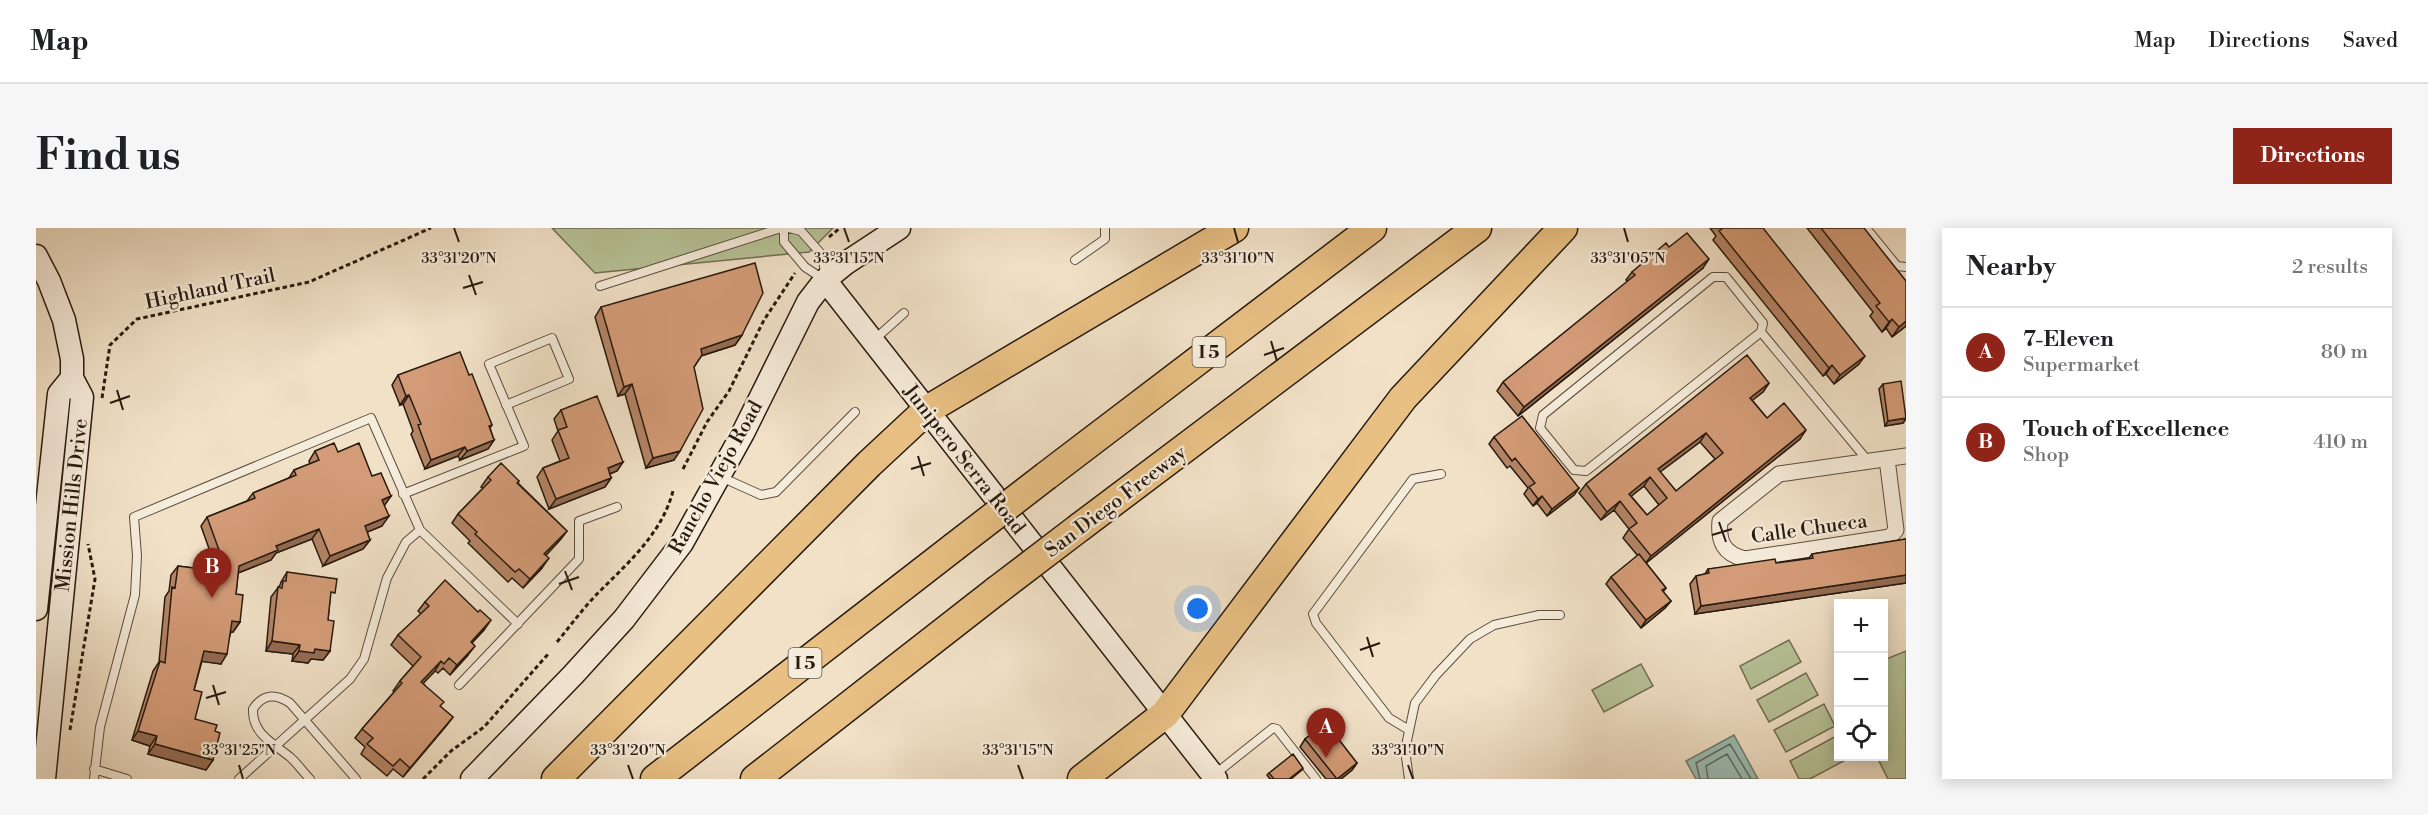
<!DOCTYPE html>
<html lang="en">
<head>
<meta charset="utf-8">
<style>
  :root { --surface:#fff; --page:#f6f6f6; --text:#202124; --muted:#757577; --line:#e0e0e0; --accent:#8f2418 }
  body { margin:0; font-family:"Libre Bodoni",serif; background:var(--page); color:var(--text) }
  .controls { position:absolute; right:18px; bottom:18px; display:grid; overflow:hidden; border-radius:0px; box-shadow:0 3px 15px #0003 }
  .controls button { width:54px; height:54px; display:grid; place-items:center; padding:0; border:0; border-bottom:2px solid var(--line); background:var(--surface); color:var(--text); font:30px sans-serif }
  .you { position:absolute; left:1162px; top:381px; width:21px; height:21px; margin:-15px; border:4px solid #fff; border-radius:50%; background:#1a73e8; box-shadow:0 0 0 9px #1a73e833 }
  .badge { display:grid; place-items:center; width:39px; height:39px; border-radius:50%; background:var(--accent); color:#fff; font-size:20px; font-weight:700 }
  .pin { position:absolute; translate:-50% -50px; filter:drop-shadow(0 2px 3px #0008) }
  .pin::after { content:''; position:absolute; top:32px; width:21px; height:18px; background:inherit; clip-path:polygon(0 0,100% 0,50% 100%) }
  .list { margin:0; padding:0; list-style:none }
  h2 { display:flex; justify-content:space-between; align-items:center; height:78px; margin:0; padding:0 24px; font-size:26px }
  h2 small { font-size:20px; font-weight:400; color:var(--muted) }
  .list li { display:grid; grid-template-columns:39px 1fr auto; gap:18px; align-items:center; box-sizing:border-box; height:90px; padding:0 24px; border-top:2px solid var(--line) }
  .list b { display:block; font-size:22px; white-space:nowrap }
  .list p { margin:0; font-size:20px; white-space:nowrap; color:var(--muted) }
  .list em { font-size:20px; font-style:normal; color:var(--muted) }
  .icon { flex:none; width:33px; height:33px; fill:none; stroke:currentColor; stroke-width:2; stroke-linecap:round; stroke-linejoin:round }
  .map { position:relative; flex:none; width:1870px; height:551px; overflow:hidden; border-radius:0px }
  header { display:flex; align-items:center; gap:36px; box-sizing:border-box; height:84px; padding:0 30px; background:var(--surface); border-bottom:2px solid var(--line) }
  header strong { font-size:28px }
  nav { display:flex; gap:33px; margin-inline-start:auto; font-size:21px }
  .intro { display:flex; align-items:center; justify-content:space-between; box-sizing:border-box; height:144px; padding:0 36px }
  h1 { margin:0; font-size:42px }
  .button { padding:15px 27px; border-radius:0px; background:var(--accent); color:#fff; font-size:21px; font-weight:700 }
  main { display:flex; gap:36px; padding:0 36px }
  aside { flex:1; background:var(--surface); border-radius:0px; box-shadow:0 3px 15px #0003 }
  .map>svg:first-child { display:block }
</style>
</head>
<body>
<header>
<strong>Map</strong>
<nav><a>Map</a><a>Directions</a><a>Saved</a></nav>
</header>
<div class="intro"><h1>Find us</h1><a class="button">Directions</a></div>
<main>
<div class="map">
<svg width="1870" height="551" viewBox="0 0 1870 551">
  <rect width="100%" height="100%" fill="#f1e1c7"/>
  <filter id="stains"><feTurbulence type="fractalNoise" baseFrequency=".00333" numOctaves="4"/><feColorMatrix values="0 0 0 0 .2 0 0 0 0 .09 0 0 0 0 .02 0 0 0 .5 -.17"/></filter>
  <radialGradient id="worn" r=".72"><stop offset=".6" stop-color="#630" stop-opacity="0"/><stop offset="1" stop-color="#630" stop-opacity=".3"/></radialGradient>
  <path fill="#b7c398" stroke="#706e54" stroke-width="1.5" d="M516,0H797L773,24L559,45Z
    M1753,412L1765,434L1715,461L1704,438Z
    M1870,423V551H1852L1841,529L1848,528V432Z
    M1605,436L1617,458L1568,484L1556,462Z
    M1770,445L1782,467L1733,494L1721,472Z
    M1788,476L1799,498L1750,524L1738,502Z
    M1802,507V528L1815,529L1774,551H1763L1754,533Z"/>
  <path fill="#9bbeb5" stroke="#6d7c73" stroke-width="1.5" d="M1698,507L1722,551H1660L1650,533Z"/>
  <g fill="none" stroke-linecap="round" stroke-linejoin="round">
    <path stroke="#626c62" stroke-width="1.5" d="M1664,551L1660,535L1694,516L1715,551
      M1672,551L1670,538L1691,526L1706,551"/>
    <defs>
      <path id="lane" d="M748,0V14L769,39L787,51
        M753,0L765,3L787,28L789,48
        M1830,0L1861,38L1870,39
        M1039,32L1069,11V0
        M564,58L745,0
        M1725,104L1550,243L1538,242L1504,200L1507,187L1677,49H1690L1727,95L1725,104L1832,233
        M838,112L868,85
        M685,249L725,267L740,264L819,184
        M367,266L488,218L453,136L516,110L533,151L470,177
        M423,457L543,331V293L581,279
        M1373,502L1353,490L1280,395L1277,386L1377,251L1405,246
        M58,541L91,551
        M1178,547L1237,500L1241,501L1280,551
        M58,551L64,499L99,367L101,328L98,289L335,190L384,302L482,396
        M203,551L314,451L328,431L351,350L370,314L384,302
        M274,551C267,544 261,535 254,529C237,515 216,506 217,481C227,466 239,465 254,475L320,551
        M1373,551L1369,522L1379,475L1400,447L1434,411L1458,397L1503,387H1524"/>
      <path id="street" d="M1851,231L1860,302L1854,309L1709,331C1688,326 1682,314 1684,293L1743,246L1870,228"/>
      <path id="secondary" d="M0,28L13,53L28,92L36,131V150L46,169L8,551
        M789,52L1180,551
        M0,381L23,166L36,150
        M436,551L537,447L588,391L646,315L707,205L772,74L789,52L810,35L863,0"/>
      <path id="highway" d="M1010,248L1336,0
        M1044,299L1441,0
        M520,551L833,236L891,182L1198,0
        M619,551L918,319
        M719,551L960,363
        M1046,551L1129,486L1367,170L1527,0"/>
    </defs>
    <use href="#lane" stroke="#5a4c3d" stroke-width="10"/>
    <use href="#street" stroke="#5a4c3d" stroke-width="17"/>
    <use href="#secondary" stroke="#281a0f" stroke-width="25"/>
    <use href="#highway" stroke="#281a0f" stroke-width="31"/>
    <path stroke="#281a0f" stroke-width="3" stroke-dasharray="4.5 3" stroke-linecap="butt" d="M793,9L804,0
      M66,170L74,117L101,91L273,54L395,0
      M647,241L671,194L693,163L728,92L759,45
      M521,414C535,397 548,379 563,364C593,334 626,305 637,263
      M34,502L59,351L52,316
      M387,551L415,523L448,499L513,425"/>
    <use href="#lane" stroke="#f6ecdb" stroke-width="8"/>
    <use href="#street" stroke="#f6ecdb" stroke-width="15"/>
    <use href="#secondary" stroke="#f6ecdb" stroke-width="22"/>
    <use href="#highway" stroke="#e8c084" stroke-width="28"/>
    <defs>
      <path id="highway-bridge" d="M918,319L1010,248
        M960,363L1044,299"/>
    </defs>
    <use href="#highway-bridge" stroke="#281a0f" stroke-width="31" stroke-linecap="butt"/>
    <use href="#highway-bridge" stroke="#e8c084" stroke-width="28"/>
  </g>
  <path fill="#b58566" stroke="#281a0f" stroke-width="1.5" fill-rule="evenodd" d="M1674,0H1727L1823,136L1798,156L1790,146L1787,148L1677,12L1680,8Z
    M1771,0H1828L1870,98L1856,109L1850,100L1846,104L1834,88L1837,84Z
    M1633,19L1667,40L1482,188L1461,163L1467,154L1592,54L1590,52L1596,44Z
    M565,79L706,107L699,117L665,128L658,139L638,232L610,240L589,166L582,168L559,89Z
    M362,147H433L456,197L454,200L458,212L452,221L424,232L422,228L389,241L375,206L377,203L367,176L364,177L356,157Z
    M1733,155L1727,164L1716,172L1731,190L1764,211L1610,335L1630,360L1627,364L1635,373L1629,380L1605,400L1570,356L1575,349L1602,328L1587,310L1593,301L1578,282L1565,292L1543,265L1550,256ZM1664,214L1679,231L1640,263L1624,244ZM1608,258L1623,277L1611,287L1595,268Z
    M1847,156L1870,188V191L1867,195L1849,198L1843,161Z
    M525,182L587,234L581,243L574,246L575,250L569,259L513,281L501,249L507,240L524,233L516,212L522,203L518,191Z
    M1458,209L1543,260L1538,267L1511,288L1501,275L1497,278L1488,266L1492,260L1474,238L1471,240L1453,216Z
    M279,223L302,224L336,248L355,268L348,277L346,298L331,304L334,312L327,321L287,338L276,311L240,325L235,332L202,345L200,366L204,394L197,404H195L185,436L166,433L158,462L159,491L179,503L177,532L170,542L112,526L114,518L96,512L117,443L123,434L129,369L133,363L135,347L142,338L181,343L165,298L171,289L211,273L217,265L253,250L258,242L274,236L273,233Z
    M452,249L483,253L482,255L531,303L524,312L510,327L506,340L487,360L476,350L472,354L432,315L434,313L416,295L422,286L447,260L445,259Z
    M1870,311V355L1659,386L1654,356L1660,348L1669,346L1672,341L1740,335L1773,330L1776,326Z
    M251,344L294,371L292,392L294,423L287,432L275,431L272,435L256,433L257,426L230,423L235,369L244,357L245,354Z
    M389,374L448,402L436,415L432,427L414,447L407,440L402,445L399,443L387,455L405,479L417,489L410,498L367,549L357,541L351,548L325,526L329,519L319,510L326,501L358,464L357,463L364,453L377,438L355,417L362,407L385,386L382,383Z
    M1269,511L1321,535L1316,542L1305,551H1290L1264,519Z
    M1266,542L1255,551H1234L1231,547L1233,545Z"/>
  <path fill="#946c53" stroke="#281a0f" stroke-width="1.5" d="M1673,31L1667,40L1482,188L1488,179Z
    M1856,91L1850,100L1846,104L1853,94Z
    M1870,93V98L1856,109L1863,99Z
    M706,107L699,117L658,130L665,121Z
    M1829,128L1823,136L1798,156L1804,147Z
    M1796,137L1790,146L1787,148L1793,140Z
    M1733,155L1727,164L1708,179L1714,170Z
    M596,156L589,166L582,168L588,159Z
    M373,167L367,176L364,177L370,168Z
    M1870,190L1867,195L1849,198L1852,193Z
    M1770,202L1764,211L1609,336L1615,328Z
    M1670,205L1664,214L1616,250L1622,241Z
    M458,212L452,221L424,232L431,223Z
    M429,219L422,228L389,241L395,232Z
    M644,223L638,232L610,240L617,230Z
    M587,234L581,243L565,249L572,240Z
    M1614,249L1608,258L1587,275L1593,266Z
    M575,250L569,259L513,281L520,271Z
    M1543,260L1538,267L1511,288L1516,281Z
    M355,268L348,278L346,272Z
    M1506,268L1501,275L1497,278L1502,271Z
    M1584,273L1578,282L1565,292L1571,284Z
    M353,288L346,298L322,308L329,298Z
    M283,301L276,311L240,325L235,332L197,347L203,338L240,318Z
    M531,303L524,312L502,336L508,326Z
    M334,312L327,321L287,338L294,328Z
    M513,330L506,340L487,360L494,351Z
    M1870,347V355L1659,386L1665,378Z
    M1635,373L1629,380L1605,400L1610,392Z
    M455,392L448,402L428,423L435,414Z
    M196,393L204,394L197,404L189,403Z
    M236,413L264,417L257,426L230,423Z
    M439,418L432,427L414,447L421,437Z
    M279,421L294,423L287,432L275,431L272,435L256,433L263,423Z
    M168,423L191,426L185,436L162,433Z
    M405,433L399,443L379,464L385,454Z
    M417,489L410,498L367,549L374,540Z
    M102,503L121,508L114,518L96,512Z
    M119,516L177,532L170,542L112,526Z
    M1321,535L1316,542L1305,551H1301Z"/>
  <path fill="#d39b77" stroke="#281a0f" stroke-width="1.5" fill-rule="evenodd" d="M1687,0H1727L1829,128L1804,147L1796,137L1793,140L1683,3Z
    M1785,0H1828L1870,53V93L1863,99L1856,91L1853,94L1840,78L1844,75Z
    M1651,5L1673,31L1488,179L1467,154L1599,47L1596,44L1630,15L1633,19Z
    M719,35L727,65L706,107L665,121L666,127L658,139L667,181L644,223L617,230L596,156L588,159L565,79Z
    M424,124L433,147L436,146L456,197L453,198L458,212L431,223L429,219L395,232L382,197L385,196L373,167L370,168L362,147Z
    M1711,127L1733,155L1714,170L1731,190L1748,175L1770,202L1615,328L1593,301L1601,295L1584,273L1571,284L1550,256ZM1670,205L1687,225L1640,263L1622,241ZM1614,249L1631,270L1611,287L1593,266Z
    M1865,153L1870,190L1852,193L1847,156Z
    M561,168L587,234L572,240L575,250L520,271L507,240L533,230L522,202L531,199L525,182Z
    M1486,188L1543,260L1516,281L1506,268L1502,271L1493,259L1499,255L1479,230L1476,233L1458,209Z
    M298,215L302,224L323,215L336,248L345,245L355,268L346,272L353,288L329,298L334,312L294,328L283,301L240,318L242,322L203,338L200,366L207,367L204,394L196,393L191,426L168,423L158,462L166,464L159,491L181,497L179,503L184,505L177,532L119,516L121,508L102,503L124,433L129,435L136,359L139,360L142,338L191,344L171,289L219,270L217,265L260,247L258,242L283,232L279,223Z
    M465,235L483,253L481,255L531,303L508,326L513,330L494,351L483,341L479,344L439,306L441,304L422,286L455,252L452,249Z
    M1870,311V347L1665,378L1660,348L1673,345L1672,341L1739,331L1740,335L1777,330L1776,326Z
    M1603,326L1630,360L1626,362L1635,373L1610,392L1575,349Z
    M251,344L301,351L299,365L295,364L292,392L298,393L294,423L279,421L278,425L263,423L264,417L236,413L242,359L246,360L247,353H250Z
    M409,352L442,384L444,382L455,392L435,414L439,418L421,437L413,430L408,436L405,433L385,454L408,474L404,478L417,489L374,540L364,531L357,538L331,516L337,510L326,501L366,455L364,453L385,429L362,407L393,378L389,374Z
    M1290,495L1321,535L1301,551L1269,511Z
    M1257,526L1267,540L1253,551H1238L1233,545Z"/>
  <path fill="none" stroke="#281a0f" stroke-width="2" d="M418,0L423,14M808,0L813,14M1198,0L1202,14M1588,0L1592,14M433,47L440,67M427,60L447,54M1235,113L1241,133M1228,127L1248,120M81,162L87,182M74,175L94,168M882,228L888,248M875,241L895,235M1683,294L1690,314M1676,307L1696,301M529,343L536,362M523,356L543,349M1331,409L1337,429M1324,422L1344,415M177,457L183,477M170,470L190,464M203,537L207,551M592,537L597,551M982,537L987,551M1372,537L1377,551"/>
  <g text-anchor="middle" stroke-width="4.5" stroke-linejoin="round" paint-order="stroke">
    <g fill="#f6ecdb" stroke="#66594c" stroke-width="1.5">
      <rect x="1156.5" y="109" width="33" height="30" rx="4.5"/>
      <rect x="752.5" y="420" width="33" height="30" rx="4.5"/>
    </g>
    <g font-size="18" font-weight="bold" fill="#281a0f">
      <text x="1173" y="130">I 5</text>
      <text x="769" y="441">I 5</text>
    </g>
    <g font-size="20" fill="#281a0f" stroke="#f6ecdb">
      <text transform="translate(174 60) rotate(-12)" y="7">Highland Trail</text>
      <text transform="translate(929 231) rotate(52)" y="7">Junipero Serra Road</text>
      <text transform="translate(679 249) rotate(-61)" y="7">Rancho Viejo Road</text>
      <text transform="translate(1079 273) rotate(-37)" y="7">San Diego Freeway</text>
      <text transform="translate(35 277) rotate(-84)" y="7">Mission Hills Drive</text>
      <text transform="translate(1773 300) rotate(-8)" y="7">Calle Chueca</text>
    </g>
  </g>
  <g font-size="15" text-anchor="middle" fill="#281a0f" stroke="#f6ecdb" stroke-width="4.5" stroke-linejoin="round" paint-order="stroke">
    <text x="423" y="35">33°31'20"N</text>
    <text x="813" y="35">33°31'15"N</text>
    <text x="1202" y="35">33°31'10"N</text>
    <text x="1592" y="35">33°31'05"N</text>
    <text x="203" y="527">33°31'25"N</text>
    <text x="592" y="527">33°31'20"N</text>
    <text x="982" y="527">33°31'15"N</text>
    <text x="1372" y="527">33°31'10"N</text>
  </g>
  <rect width="100%" height="100%" filter="url(#stains)"/>
  <rect width="100%" height="100%" fill="url(#worn)"/>
</svg>
<div class="controls">
<button>+</button>
<button>−</button>
<button><svg class="icon" aria-label="locate" viewBox="0 0 24 24"><circle cx="12" cy="12" r="6"/><path d="M12 2v4M12 18v4M2 12h4M18 12h4"/></svg></button>
</div>
<div class="you"></div>
<div class="pin badge" style="left:1290px;top:530px">A</div>
<div class="pin badge" style="left:176px;top:370px">B</div>
</div>
<aside>
<h2>Nearby<small>2 results</small></h2>
<ul class="list">
<li><span class="badge">A</span><div><b>7-Eleven</b><p>Supermarket</p></div><em>80 m</em></li>
<li><span class="badge">B</span><div><b>Touch of Excellence</b><p>Shop</p></div><em>410 m</em></li>
</ul>
</aside>
</main>
</body>
</html>
